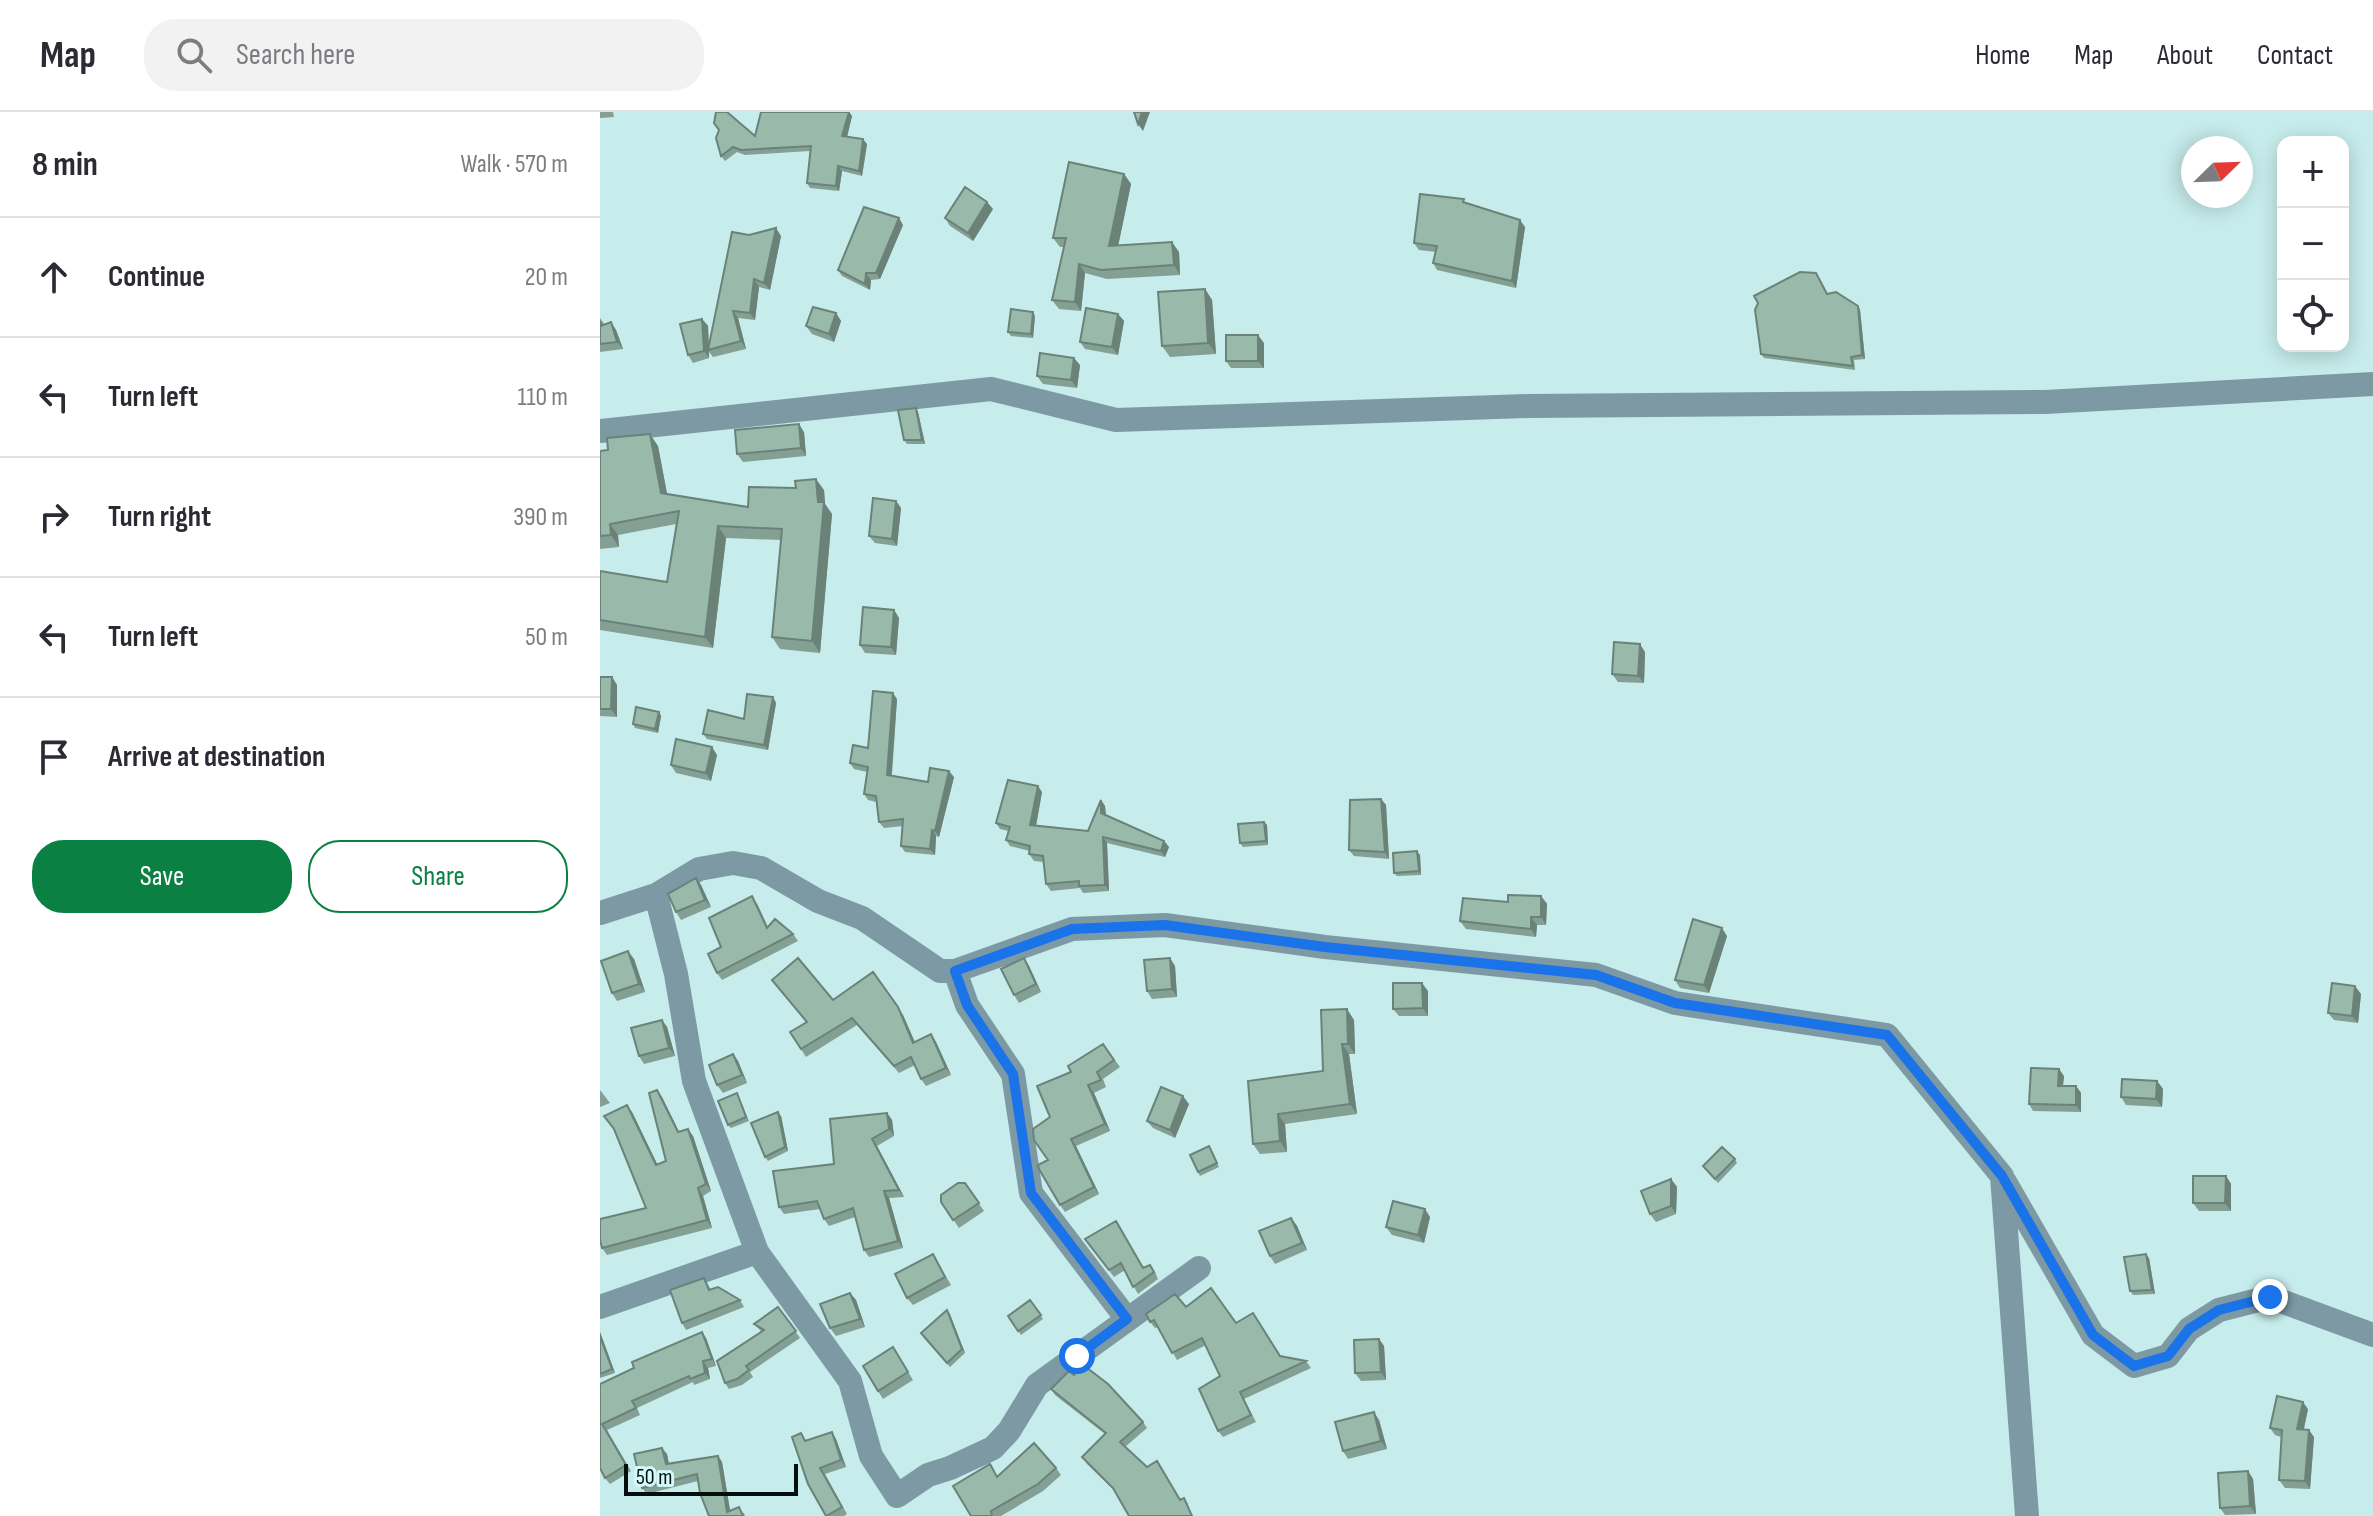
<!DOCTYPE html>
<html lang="en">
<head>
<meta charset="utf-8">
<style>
  :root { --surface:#fff; --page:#f2f2f3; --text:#2b2b33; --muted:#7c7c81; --line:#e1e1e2; --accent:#0b8043 }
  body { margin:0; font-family:"Sofia Sans Condensed",sans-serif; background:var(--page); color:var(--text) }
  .controls { position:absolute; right:24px; top:24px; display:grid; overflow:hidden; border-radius:16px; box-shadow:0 4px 20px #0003 }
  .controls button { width:72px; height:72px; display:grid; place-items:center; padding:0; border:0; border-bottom:2px solid var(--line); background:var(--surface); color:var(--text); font:40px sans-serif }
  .compass { position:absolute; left:1581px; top:24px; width:72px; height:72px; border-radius:50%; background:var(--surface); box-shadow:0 4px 20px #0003; rotate:67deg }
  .scale { position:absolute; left:24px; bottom:20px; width:174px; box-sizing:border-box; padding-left:8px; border:4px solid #030f0f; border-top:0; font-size:22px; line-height:28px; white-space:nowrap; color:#030f0f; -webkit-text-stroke:6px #d3f9f8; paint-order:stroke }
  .stop { position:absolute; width:24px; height:24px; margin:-18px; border:6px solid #1a73e8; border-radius:50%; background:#fff }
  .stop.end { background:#1a73e8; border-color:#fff; box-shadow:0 2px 8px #0008 }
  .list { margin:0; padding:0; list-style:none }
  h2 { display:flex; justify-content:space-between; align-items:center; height:104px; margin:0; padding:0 32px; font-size:34px }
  h2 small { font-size:26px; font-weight:400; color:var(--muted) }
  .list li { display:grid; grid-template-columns:52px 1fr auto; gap:24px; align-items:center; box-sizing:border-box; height:120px; padding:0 32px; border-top:2px solid var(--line) }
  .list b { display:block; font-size:30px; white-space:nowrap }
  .list em { font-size:26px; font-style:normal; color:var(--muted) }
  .actions { display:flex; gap:16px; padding:24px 32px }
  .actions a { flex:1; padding:18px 0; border:2px solid var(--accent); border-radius:32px; text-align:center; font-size:28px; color:var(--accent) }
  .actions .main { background:var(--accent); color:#fff }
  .icon { flex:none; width:44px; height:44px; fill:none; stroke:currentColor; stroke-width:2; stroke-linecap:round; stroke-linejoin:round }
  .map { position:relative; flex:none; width:1773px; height:1404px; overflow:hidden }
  header { display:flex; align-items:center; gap:48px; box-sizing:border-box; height:112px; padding:0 40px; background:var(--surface); border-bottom:2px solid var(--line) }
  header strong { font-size:38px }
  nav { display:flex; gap:44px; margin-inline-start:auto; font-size:28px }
  .search { width:560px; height:72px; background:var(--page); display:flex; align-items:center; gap:20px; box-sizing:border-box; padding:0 28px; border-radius:32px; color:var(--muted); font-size:30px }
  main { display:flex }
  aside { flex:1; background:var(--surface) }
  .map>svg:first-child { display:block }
</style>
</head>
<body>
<header>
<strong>Map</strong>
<div class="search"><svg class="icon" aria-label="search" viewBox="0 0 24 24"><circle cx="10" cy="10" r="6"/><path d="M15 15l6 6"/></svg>Search here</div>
<nav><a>Home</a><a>Map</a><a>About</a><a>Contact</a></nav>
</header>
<main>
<aside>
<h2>8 min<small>Walk · 570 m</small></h2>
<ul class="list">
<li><svg class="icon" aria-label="ahead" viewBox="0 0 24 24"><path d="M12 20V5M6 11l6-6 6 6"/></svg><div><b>Continue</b></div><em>20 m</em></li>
<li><svg class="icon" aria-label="left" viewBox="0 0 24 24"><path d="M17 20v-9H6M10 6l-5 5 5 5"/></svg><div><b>Turn left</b></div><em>110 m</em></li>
<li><svg class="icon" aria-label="right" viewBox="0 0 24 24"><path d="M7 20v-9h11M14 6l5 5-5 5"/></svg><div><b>Turn right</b></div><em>390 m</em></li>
<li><svg class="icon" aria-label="left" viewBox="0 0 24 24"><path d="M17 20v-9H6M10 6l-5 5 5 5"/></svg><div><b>Turn left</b></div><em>50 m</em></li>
<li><svg class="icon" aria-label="arrive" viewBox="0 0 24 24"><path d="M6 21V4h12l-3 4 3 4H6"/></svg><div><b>Arrive at destination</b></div></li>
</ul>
<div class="actions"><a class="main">Save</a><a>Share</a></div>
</aside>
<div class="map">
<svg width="1773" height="1404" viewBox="0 0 1773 1404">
  <rect width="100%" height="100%" fill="#c6eceb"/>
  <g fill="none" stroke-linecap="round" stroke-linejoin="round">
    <path stroke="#7d99a3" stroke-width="24" d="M0,319L391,277L516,308L929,294L1445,290L1773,272
      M0,801L56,783L99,757L133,751L161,756L218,789L262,806L340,859H355L367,893L413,962L431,1081L527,1207
      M355,859L472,817L565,813L725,835L996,863L1075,891L1287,923L1402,1064L1427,1404
      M1405,1070L1493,1223L1534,1254L1568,1244L1589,1217L1619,1198L1670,1185L1773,1223
      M157,1140L250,1269L271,1344L297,1384L328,1363L350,1356L393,1336L409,1319L437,1273L599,1156
      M0,1195L157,1140L94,969L76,862L56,783"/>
  </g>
  <path fill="#849f93" d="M0,0H13L14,5L0,6Z
    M249,0L252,4L247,25L267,32L262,64L242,59L239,79L210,76L207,71L210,39L145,43L137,40L125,49L121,44L116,26L155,24Z
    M524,62L531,72L518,134L579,140L580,163L507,167L485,161L481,199L459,197L452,188L464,135H460L453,126Z
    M393,97L373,129L350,114L345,106Z
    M303,113L280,167L271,168L270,178L242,164L238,158Z
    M925,115L916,176L837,158L833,151L836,140L819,138L814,131Z
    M149,123L181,124L170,178L159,175L155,208L138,206L146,237L113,245L109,240V246L93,251L88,243L102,207L108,214L109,234Z
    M605,177L612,188L616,242L570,245L562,234Z
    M1228,182L1258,194L1260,198L1265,247L1254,248L1255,258L1164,246L1161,242Z
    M236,201L241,209L234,230L212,222L206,214Z
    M518,202L524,209L518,243L485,237L480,230Z
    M435,204L433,226L411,224L408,220Z
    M0,206L5,213L11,210L16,218L23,237L0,240Z
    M664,231V256H631L626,249Z
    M480,253L477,276L443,272L437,264Z
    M316,296L318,300L325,332H307L304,328Z
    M204,320L206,344L143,350L137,342Z
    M58,334L67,382L148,395L224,378L225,392L232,402L220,541L180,537L172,525L181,428L126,426L113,536L0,518V459L67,470L76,412L18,423L19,435L0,437V339Z
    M296,389L301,396L297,434L275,431L269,424Z
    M294,498L299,506L296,543L265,541L260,533Z
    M1045,540L1044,571L1018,570L1012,562Z
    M0,565H12L17,573V605L0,604Z
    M173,585L176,591L168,638L107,627L103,622L144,607Z
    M297,587L292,663L328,670L354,665L339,725L336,724L335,743L305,740L301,734L303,714L284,716L279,710L276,690L268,688L264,682L267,660L254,657L250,651L268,636Z
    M59,600L61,604L58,621L35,616L33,612Z
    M117,643L111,669L76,661L71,653Z
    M442,680L436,714L488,719L501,688L505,694L506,703L564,729L569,735L565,745L507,731L509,779L483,781L480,776L451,779L446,772L444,750L434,749L429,742L430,739L410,734L406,728L408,719L400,717L396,711Z
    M781,687L786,693L789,747L754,744L749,738Z
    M664,710L667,713L668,733L643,735L640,731Z
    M820,743L821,763L797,764L794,761Z
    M96,766L101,773L111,795L81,808L76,800Z
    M941,784L947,792L946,813H937L936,825L866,817L860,809L908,790Z
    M157,791L168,815L193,822L198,829L122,868L117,861L121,835Z
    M1127,824L1109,881L1080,876L1075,868Z
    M34,847L45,880L17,889L12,881Z
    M429,854L441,880L419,891L414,883Z
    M575,854L577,885L552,887L547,879Z
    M172,868L233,888L303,903L315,930L331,922L336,930L351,963L326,974L321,967L315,953L299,961L257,913L206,945L190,920L206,910Z
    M828,879V904H799L793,897Z
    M1761,882L1758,911L1734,908L1728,901Z
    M62,908L67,915L75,944L44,952L39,944Z
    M754,908L755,942H749L757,1002L685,1012L687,1040L660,1042L653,1032L648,969L723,959Z
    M503,932L520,955L503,967L506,975L494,981L510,1019L476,1034L499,1082L465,1100L460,1093L450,1005L471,960Z
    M133,942L138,949L147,971L123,981L117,973Z
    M1464,964L1463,974H1476L1481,981V1000L1433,999L1429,992Z
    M1557,969L1563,977L1562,995L1526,993L1521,985Z
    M0,978L10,991L0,995Z
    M57,978L62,985L79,1020L93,1024L111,1079L103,1084L112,1116L7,1143L2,1136L46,1096L32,1000L57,1052L66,1049Z
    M139,985L149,1009L131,1016L128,1013Z
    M589,992L575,1026L553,1016L547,1009Z
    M287,1001L292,1008L294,1024L277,1034L304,1085L289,1086L303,1136L269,1145L264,1138L255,1105L229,1114L224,1107L220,1097L184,1102L179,1095L234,1052Z
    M181,1004L188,1039L168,1049L165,1045Z
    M611,1038L619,1055L600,1064L598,1060Z
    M1135,1047L1137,1051L1118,1071L1103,1054Z
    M1626,1064L1631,1072V1099H1599L1593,1091Z
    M1071,1067L1077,1075L1076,1102L1056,1110L1050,1102Z
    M365,1071L384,1099L359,1116L341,1090Z
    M830,1105L824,1131L792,1123L786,1115Z
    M691,1106L697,1114L707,1138L675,1152L670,1144Z
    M520,1116L544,1156L555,1160L558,1167L538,1182L525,1158L514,1165L485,1127Z
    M333,1142L351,1173L313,1193L307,1186Z
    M1549,1146L1555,1182L1533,1183L1530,1179Z
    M104,1166L111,1178L140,1188L144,1195L86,1218L82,1211Z
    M250,1181L256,1188L265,1215L236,1224L230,1216Z
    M430,1188L443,1207L421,1223L408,1204Z
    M178,1195L200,1226L150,1260L153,1265L142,1273L129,1277L125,1271L161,1219L154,1212Z
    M586,1195L636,1211L680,1244L706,1249L711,1256L644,1287L656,1310L623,1325L618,1319L620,1264L606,1233L577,1248L558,1215L555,1216L550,1210Z
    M347,1198L365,1241L350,1255L323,1225Z
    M0,1220L15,1261L0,1266Z
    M102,1220L106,1226L116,1254L108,1256L110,1267L94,1273L93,1270L37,1296L40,1303L7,1318L31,1359L10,1372L5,1366L0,1272L34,1256Z
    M779,1227L784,1234L786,1268L761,1269L755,1261Z
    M298,1243L313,1268L283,1287L278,1279Z
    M451,1277L543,1310L547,1316L525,1335L547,1355H561L581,1388L589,1392L516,1380L487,1352L482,1345L505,1322L455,1283Z
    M1708,1297L1704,1317L1714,1325L1710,1377L1685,1376L1679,1368L1681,1325L1675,1323L1670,1316Z
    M779,1308L787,1337L748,1347L743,1339Z
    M236,1327L246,1355L225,1362L247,1402L244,1404H226L206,1329Z
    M67,1342L69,1352L118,1344L122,1350L130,1399L144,1401L145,1404H109L98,1369L47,1382L42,1376Z
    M456,1356L461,1363L443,1379L401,1404H371L398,1364Z
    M1648,1359L1653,1367L1656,1402L1625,1403L1620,1396Z"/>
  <path fill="#6b8278" d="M249,0L252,4L246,29L242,24Z
    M542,0H550L543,19L538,12Z
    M263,27L267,32L262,64L259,59Z
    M238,54L242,59L239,79L236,74Z
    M524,62L531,72L516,144L509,134Z
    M387,90L393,97L373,129L368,121Z
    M299,106L303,113L280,167L276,161Z
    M920,108L925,115L916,176L912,169Z
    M176,116L181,124L170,178L164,171Z
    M572,130L579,140L580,163L574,153Z
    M479,152L485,161L481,199L475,190Z
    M266,161L271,168L270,178L265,172Z
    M154,167L159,175L155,208L150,201Z
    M605,177L612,188L616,242L608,231Z
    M1258,194L1260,198L1265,247L1262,243Z
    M133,199L138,206L146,237L141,229Z
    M433,200L435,204L433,226L431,222Z
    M236,201L241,209L234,230L229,222Z
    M518,202L524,209L518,243L512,235Z
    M102,207L108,214L109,246L104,239Z
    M11,210L16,218L23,237L17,230Z
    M658,223L664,231V256L658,249Z
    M474,246L480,253L477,276L471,268Z
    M316,296L318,300L325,332L322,328Z
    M199,312L204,320L206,344L201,336Z
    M50,322L58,334L69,392L61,381Z
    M216,367L224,378L225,392L232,402L220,541L212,529L218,390Z
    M296,389L301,396L297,434L292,427Z
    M10,412L18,423L19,435L11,423Z
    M118,414L126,426L113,536L105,525Z
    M294,498L299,506L296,543L291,535Z
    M1040,532L1045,540L1044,571L1038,564Z
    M12,565L17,573V605L11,597Z
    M293,581L297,587L291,669L287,663Z
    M173,585L176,591L168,638L164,633Z
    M59,600L61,604L58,621L55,617Z
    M112,635L117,643L111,669L106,661Z
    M349,659L354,665L339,725L335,719Z
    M438,674L442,680L435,719L430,713Z
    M781,687L786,693L789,747L785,740Z
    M501,688L505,694L506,708L501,701Z
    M664,710L667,713L668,733L666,729Z
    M332,718L336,724L335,743L330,737Z
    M503,725L507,731L509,779L505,773Z
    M564,729L569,735L565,745L561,739Z
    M817,739L820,743L821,763L819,759Z
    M96,766L101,773L111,795L105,788Z
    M941,784L947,792L946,813L941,805Z
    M931,805L937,813L936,825L931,817Z
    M1122,816L1127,824L1109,881L1104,873Z
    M28,839L34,847L45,880L39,872Z
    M424,846L429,854L441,880L436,872Z
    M570,846L575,854L577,885L572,877Z
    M822,871L828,879V904L823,896Z
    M1755,874L1761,882L1758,911L1752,904Z
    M298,895L303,903L318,938L313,931Z
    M747,897L754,908L755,942L748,932Z
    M62,908L67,915L75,944L69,936Z
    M331,922L336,930L351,963L346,956Z
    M742,932L749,942L757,1002L750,992Z
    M133,942L138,949L147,971L142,963Z
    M1459,957L1464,964L1462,981L1458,974Z
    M1557,969L1563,977L1562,995L1556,987Z
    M488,973L494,981L510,1019L505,1012Z
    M1476,974L1481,981V1000L1476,993Z
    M57,978L62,985L83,1028L78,1020Z
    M583,984L589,992L575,1026L570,1018Z
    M27,993L32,1000L61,1060L56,1053Z
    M178,1000L181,1004L188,1039L185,1035Z
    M287,1001L292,1008L294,1024L289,1017Z
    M678,1002L685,1012L687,1040L680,1029Z
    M88,1017L93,1024L111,1079L106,1072Z
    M272,1027L277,1034L304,1085L299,1078Z
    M471,1027L476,1034L499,1082L494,1075Z
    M1626,1064L1631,1072V1099L1625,1091Z
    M1071,1067L1077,1075L1076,1102L1071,1094Z
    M98,1076L103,1084L112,1116L107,1108Z
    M284,1079L289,1086L303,1136L298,1129Z
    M825,1097L830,1105L824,1131L818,1123Z
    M691,1106L697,1114L707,1138L702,1131Z
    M1546,1142L1549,1146L1555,1182L1552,1178Z
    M250,1181L256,1188L265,1215L260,1207Z
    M347,1198L350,1202L365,1241L362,1237Z
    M0,1220L15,1261L12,1257L0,1224Z
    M102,1220L106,1226L116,1254L112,1247Z
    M779,1227L784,1234L786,1268L781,1260Z
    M103,1249L108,1256L110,1267L105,1261Z
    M1703,1290L1708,1297L1702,1324L1697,1317Z
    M774,1300L779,1308L787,1337L781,1329Z
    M1709,1318L1714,1325L1710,1377L1705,1369Z
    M232,1320L236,1327L246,1355L241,1348Z
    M62,1336L67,1342L70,1358L66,1352Z
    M118,1344L122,1350L131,1404L127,1400Z
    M1648,1359L1653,1367L1656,1402L1650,1394Z"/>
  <path fill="#99b9ab" stroke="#6b8278" stroke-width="2" d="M116,0H127L155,24L161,0H249L242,24L263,27L259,59L238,54L236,74L207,71L211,34L141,38L133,35L121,44L116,26L119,18L114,11Z
    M534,0H542L538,12Z
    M469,50L524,62L509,134L572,130L574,153L501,158L479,152L475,190L452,188L466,126H453Z
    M365,75L387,90L368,121L345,106Z
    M820,82L864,87L863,90L920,108L912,169L833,151L837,134L814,131Z
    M264,95L299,106L276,161H266L265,172L238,158Z
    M176,116L164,171L154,167L150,201L133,199L141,229L108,238L132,120L149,123Z
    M1200,160L1216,161L1227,182L1236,180L1258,194L1262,243L1251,245L1253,254L1161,242L1155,198L1158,191L1154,184Z
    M605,177L608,231L562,234L558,180Z
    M213,195L236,201L229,222L206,214Z
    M486,196L518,202L512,235L480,230Z
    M411,197L433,200L431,222L408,220Z
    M102,207L104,239L88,243L80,212Z
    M0,209L1,214L11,210L17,230L0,232Z
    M626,223H658V249H626Z
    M440,241L474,246L471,268L437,264Z
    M316,296L322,328H304L298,298Z
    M199,312L201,336L137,342L135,318Z
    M50,322L61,381L148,395L149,375L196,376L195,369L216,367L218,390H224L212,529L172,525L182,417L118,414L105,525L0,508V459L67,470L79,399L10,412L11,423L0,424V339L8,338L7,326Z
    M273,386L296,389L292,427L269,424Z
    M263,495L294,498L291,535L260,533Z
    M1014,530L1040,532L1038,564L1012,562Z
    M0,565H12L11,597H0Z
    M273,579L293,581L287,663L328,670L330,656L349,659L335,719L332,718L330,737L301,734L303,707L279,710L276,684L264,682L268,655L250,651L253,633L268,636Z
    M147,582L173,585L164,633L103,622L108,598L144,607Z
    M36,595L59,600L55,617L33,612Z
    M76,627L112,635L106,661L71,653Z
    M408,668L438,674L430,713L488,719L501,688V701L564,729L561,739L503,725L505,773L479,774V769L446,772L443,744L429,742L430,734L406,728L410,715L396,711Z
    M781,687L785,740L749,738L750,688Z
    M664,710L666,729L640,731L638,712Z
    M817,739L819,759L794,761L793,741Z
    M96,766L105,788L76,800L68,782Z
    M908,783L941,784V805H931V817L860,809L863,786L908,790Z
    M152,784L167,816L175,807L193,822L117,861L108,842L121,835L109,806Z
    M1093,807L1122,816L1104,873L1075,868Z
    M28,839L39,872L12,881L1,849Z
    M198,846L233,888L273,860L298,895L313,931L331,922L346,956L321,967L311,945L294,954L252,906L201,937L190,920L207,910L172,868Z
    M424,846L436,872L414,883L401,857Z
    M570,846L572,877L547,879L544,848Z
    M793,871H822L823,896L793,897Z
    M1732,871L1755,874L1752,904L1728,901Z
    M747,897L748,932H742L750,992L678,1002L680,1029L653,1032L648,969L723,959L721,898Z
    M62,908L69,936L39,944L31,916Z
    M503,932L514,948L497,960L501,968L488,973L505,1012L471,1027L494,1075L460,1093L439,1057L438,1053L448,1048L434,1028L433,1017L450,1005L437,974L471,960L468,954Z
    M133,942L142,963L117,973L109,953Z
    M1431,956L1459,957L1458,974H1476V993L1429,992Z
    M1522,967L1557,969L1556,987L1521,985Z
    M561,975L583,984L570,1018L547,1009Z
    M57,978L78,1020L88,1017L106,1072L98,1076L107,1108L2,1136L0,1128V1107L46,1096L14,1017L4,1004L27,993L56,1053L66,1049L49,981Z
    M137,981L146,1005L128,1013L118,989Z
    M178,1000L185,1035L165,1045L151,1011Z
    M287,1001L289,1017L272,1027L299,1078L284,1079L298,1129L264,1138L253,1096L224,1107L217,1089L179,1095L173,1059L234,1052L230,1007Z
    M609,1034L617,1051L598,1060L590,1043Z
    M1122,1035L1135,1047L1115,1067L1103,1054Z
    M1593,1064H1626L1625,1091H1593Z
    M1071,1067V1094L1050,1102L1041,1079Z
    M358,1071H365L379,1091L353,1108L341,1090V1083Z
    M793,1089L825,1097L818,1123L786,1115Z
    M691,1106L702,1131L670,1144L659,1119Z
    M516,1109L543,1156L550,1153L554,1160L533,1175L521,1151L509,1158L485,1127Z
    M333,1142L345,1165L307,1186L295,1162Z
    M1546,1142L1552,1178L1530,1179L1524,1145Z
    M104,1166L109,1178L118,1175L140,1188L82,1211L70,1178Z
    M611,1176L636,1211L653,1201L680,1244L706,1249L640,1280L651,1303L618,1319L599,1277L620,1264L602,1226L572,1241L554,1208L550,1210L546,1202L575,1182L586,1195Z
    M250,1181L260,1207L230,1216L220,1192Z
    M430,1188L441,1203L418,1219L408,1204Z
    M178,1195L196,1219L146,1254L149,1258L137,1267L125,1271L117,1249L164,1218L154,1212Z
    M347,1198L362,1237L347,1251L321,1221Z
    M102,1220L112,1247L103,1249L105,1261L90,1267L89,1264L32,1289L36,1296L2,1312L26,1353L5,1366L0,1356V1272L34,1256L32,1250Z
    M0,1224L12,1257L0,1262Z
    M779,1227L781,1260L755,1261L754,1228Z
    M293,1235L308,1260L278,1279L263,1254Z
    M482,1252L508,1272L543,1310L520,1330L547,1355L557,1349L580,1388L584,1386L592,1404H529L513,1376L482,1345L506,1321L451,1277L469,1259L474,1263Z
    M1677,1284L1703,1290L1697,1317L1709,1318L1705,1369L1679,1368L1682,1318L1670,1316Z
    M774,1300L781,1329L743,1339L735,1310Z
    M232,1320L241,1348L220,1356L242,1395L226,1404L208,1372L192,1325L201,1321L205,1329Z
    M434,1331L456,1356L438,1372L391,1399L392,1404H371L353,1374L390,1352L397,1365Z
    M62,1336L66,1352L118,1344L127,1400L139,1395L143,1404H109L100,1381L97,1362L42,1376L34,1342Z
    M1648,1359L1650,1394L1620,1396L1618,1361Z"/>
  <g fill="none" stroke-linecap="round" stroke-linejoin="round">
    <path stroke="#1a73e8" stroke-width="10" d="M477,1244L527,1207L431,1081L413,962L367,893L355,859L472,817L565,813L725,835L996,863L1075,891L1287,923L1402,1064L1493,1223L1534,1254L1568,1244L1589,1217L1619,1198L1670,1185"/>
  </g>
</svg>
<div class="controls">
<button>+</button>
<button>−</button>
<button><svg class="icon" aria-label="locate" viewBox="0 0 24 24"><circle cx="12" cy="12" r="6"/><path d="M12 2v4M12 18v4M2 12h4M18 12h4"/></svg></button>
</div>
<svg class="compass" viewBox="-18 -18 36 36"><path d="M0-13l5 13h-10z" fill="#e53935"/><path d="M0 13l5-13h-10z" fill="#7c7c81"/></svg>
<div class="scale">50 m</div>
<div class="stop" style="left:477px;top:1244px"></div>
<div class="stop end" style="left:1670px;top:1185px"></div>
</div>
</main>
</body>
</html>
